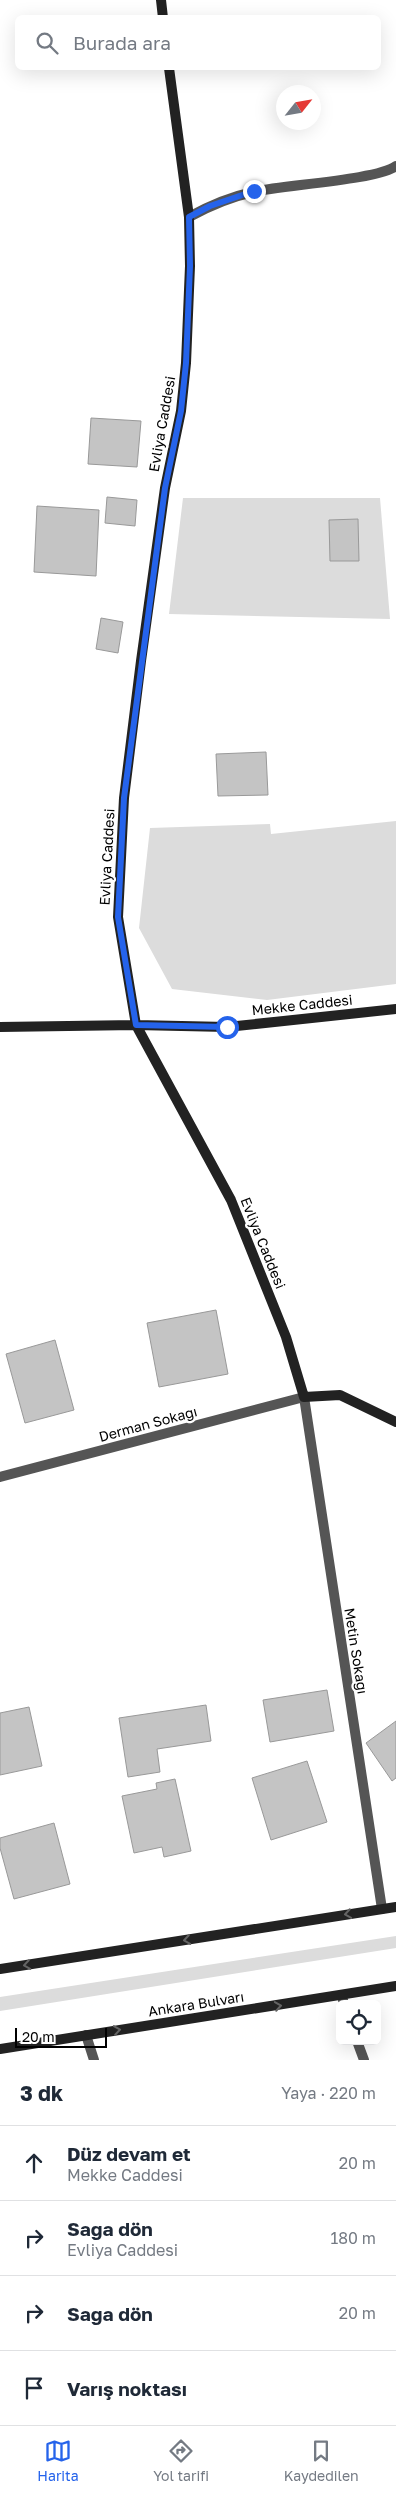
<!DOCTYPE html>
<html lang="tr">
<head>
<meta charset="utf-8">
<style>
  :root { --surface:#fff; --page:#f6f6f7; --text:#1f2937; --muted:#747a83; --line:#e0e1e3; --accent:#2563eb }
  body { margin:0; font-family:"Golos Text",sans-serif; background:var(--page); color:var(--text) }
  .controls { position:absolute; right:15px; bottom:15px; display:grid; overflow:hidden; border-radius:8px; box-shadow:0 5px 20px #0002 }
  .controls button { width:45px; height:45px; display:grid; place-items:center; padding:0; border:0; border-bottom:1px solid var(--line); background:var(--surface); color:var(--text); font:25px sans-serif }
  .compass { position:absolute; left:276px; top:85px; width:45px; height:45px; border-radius:50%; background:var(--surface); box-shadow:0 5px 20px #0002; rotate:59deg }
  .scale { position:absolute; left:15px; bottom:12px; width:92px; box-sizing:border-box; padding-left:5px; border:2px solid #000; border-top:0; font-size:14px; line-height:18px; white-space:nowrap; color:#000; -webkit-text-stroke:4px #fff; paint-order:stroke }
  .stop { position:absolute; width:15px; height:15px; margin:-11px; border:4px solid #2563eb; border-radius:50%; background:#fff }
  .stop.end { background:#2563eb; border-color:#fff; box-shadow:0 1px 5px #0008 }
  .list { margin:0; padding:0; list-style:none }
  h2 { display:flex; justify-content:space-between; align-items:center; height:65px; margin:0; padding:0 20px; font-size:21px }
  h2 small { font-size:16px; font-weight:400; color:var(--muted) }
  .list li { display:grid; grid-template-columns:32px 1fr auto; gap:15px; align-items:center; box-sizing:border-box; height:75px; padding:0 20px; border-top:1px solid var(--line) }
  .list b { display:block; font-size:19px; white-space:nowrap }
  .list p { margin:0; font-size:16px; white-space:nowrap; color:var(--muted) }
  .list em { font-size:16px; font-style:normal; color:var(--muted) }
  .icon { flex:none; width:28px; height:28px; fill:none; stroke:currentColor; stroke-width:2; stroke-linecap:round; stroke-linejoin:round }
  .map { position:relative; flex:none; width:396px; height:2060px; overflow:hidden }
  .search { position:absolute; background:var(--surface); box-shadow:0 5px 20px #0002; left:15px; right:15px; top:15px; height:55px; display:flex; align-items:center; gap:12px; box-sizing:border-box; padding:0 18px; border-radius:8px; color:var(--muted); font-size:19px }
  .sheet { height:365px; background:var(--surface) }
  nav { display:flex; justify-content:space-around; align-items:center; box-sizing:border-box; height:70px; border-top:1px solid var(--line); background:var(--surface); font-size:14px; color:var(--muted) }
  nav a { display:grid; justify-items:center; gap:2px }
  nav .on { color:var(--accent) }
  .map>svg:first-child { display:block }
</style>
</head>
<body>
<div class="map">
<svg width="396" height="2060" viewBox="0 0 396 2060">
  <rect width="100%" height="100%" fill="#fff"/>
  <path fill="#dcdcdc" d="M183,498H380L390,619L169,614Z
    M396,821V984L267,1000L172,989L139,928L150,828L270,824L271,834Z
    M396,1936V1948L0,2011V1997Z"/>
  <path fill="#c4c4c4" stroke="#999" d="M91,418L141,421L137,467L88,464Z
    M107,497L137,500L135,526L105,523Z
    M37,506L99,510L96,576L34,572Z
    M358,519L359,561H330L329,520Z
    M101,618L123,622L118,653L96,649Z
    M266,752L268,795L218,796L216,754Z
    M216,1310L228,1374L159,1387L147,1323Z
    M55,1340L74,1410L25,1423L6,1354Z
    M327,1690L334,1731L270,1742L263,1700Z
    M206,1705L211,1741L157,1749L160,1772L128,1777L119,1718Z
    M29,1707L42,1766L0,1775V1713Z
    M396,1721V1778L392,1781L366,1743Z
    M307,1761L327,1822L271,1840L252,1778Z
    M175,1779L191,1851L164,1857L162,1847L134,1853L122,1796L157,1789L156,1783Z
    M54,1823L70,1884L14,1899L0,1848V1838Z"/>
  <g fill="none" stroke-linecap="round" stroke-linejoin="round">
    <path stroke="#555" stroke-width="10" d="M189,217C209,206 230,197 253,192C281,185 378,180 396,166"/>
    <path stroke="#555" stroke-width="10" d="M0,1477L304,1397L382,1909
      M342,1996L344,2004
      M86,2035L94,2060
      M357,2041L364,2060"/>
    <path stroke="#222" stroke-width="10" d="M161,0L163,18
      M169,68L189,217L190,266L186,363L181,411L165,488L141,661L124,798L118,917L136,1025L231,1200L286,1337L304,1397L340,1395L396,1422
      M0,1027L136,1025L227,1027L396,1009
      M0,1969L396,1907
      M0,2049L396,1986"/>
  </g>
  <defs><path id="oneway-chevron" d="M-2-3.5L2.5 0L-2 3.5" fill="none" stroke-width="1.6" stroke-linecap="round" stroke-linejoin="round" transform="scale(1.25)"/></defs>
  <g stroke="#646464">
    <use href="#oneway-chevron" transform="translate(348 1914) rotate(171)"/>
    <use href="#oneway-chevron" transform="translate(187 1940) rotate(171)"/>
    <use href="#oneway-chevron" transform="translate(27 1965) rotate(171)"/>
    <use href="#oneway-chevron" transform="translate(278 2006) rotate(-9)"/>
    <use href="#oneway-chevron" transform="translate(117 2030) rotate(-9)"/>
  </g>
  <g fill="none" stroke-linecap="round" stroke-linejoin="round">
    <path stroke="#2563eb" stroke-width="6" d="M227,1027L136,1025L118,917L124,798L165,488L181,411L186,363L190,266L189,217L210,206L254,191"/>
  </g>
  <g text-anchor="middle" stroke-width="4.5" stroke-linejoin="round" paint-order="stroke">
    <g font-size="14" fill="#000" stroke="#fff">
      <text transform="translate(162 424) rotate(-80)" y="5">Evliya Caddesi</text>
      <text transform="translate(107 857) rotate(-87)" y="5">Evliya Caddesi</text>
      <text transform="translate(302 1005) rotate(-6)" y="5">Mekke Caddesi</text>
      <text transform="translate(263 1243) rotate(68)" y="5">Evliya Caddesi</text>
      <text transform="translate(148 1424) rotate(-15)" y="5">Derman Sokağı</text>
      <text transform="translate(356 1651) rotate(81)" y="5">Metin Sokağı</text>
      <text transform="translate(196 2004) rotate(-9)" y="5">Ankara Bulvarı</text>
    </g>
  </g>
</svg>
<div class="controls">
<button><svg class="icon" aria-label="locate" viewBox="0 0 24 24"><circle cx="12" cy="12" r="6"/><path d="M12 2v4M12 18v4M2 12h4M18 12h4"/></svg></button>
</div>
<svg class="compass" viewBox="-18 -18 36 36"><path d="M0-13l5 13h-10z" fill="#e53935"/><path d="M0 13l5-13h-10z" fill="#747a83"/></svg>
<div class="scale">20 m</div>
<div class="stop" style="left:227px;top:1027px"></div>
<div class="stop end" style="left:254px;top:191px"></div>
<div class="search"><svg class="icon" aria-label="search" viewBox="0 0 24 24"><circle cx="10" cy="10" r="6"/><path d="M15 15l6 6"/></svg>Burada ara</div>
</div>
<section class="sheet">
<h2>3 dk<small>Yaya · 220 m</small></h2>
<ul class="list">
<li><svg class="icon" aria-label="ahead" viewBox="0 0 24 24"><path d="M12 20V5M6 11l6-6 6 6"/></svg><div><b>Düz devam et</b><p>Mekke Caddesi</p></div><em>20 m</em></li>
<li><svg class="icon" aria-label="right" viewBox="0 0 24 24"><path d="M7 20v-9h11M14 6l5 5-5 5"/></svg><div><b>Sağa dön</b><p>Evliya Caddesi</p></div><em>180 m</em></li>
<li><svg class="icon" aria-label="right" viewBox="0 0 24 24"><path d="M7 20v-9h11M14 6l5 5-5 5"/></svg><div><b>Sağa dön</b></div><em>20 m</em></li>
<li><svg class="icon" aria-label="arrive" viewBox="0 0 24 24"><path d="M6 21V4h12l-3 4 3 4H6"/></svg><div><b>Varış noktası</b></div></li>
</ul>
</section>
<nav>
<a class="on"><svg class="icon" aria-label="map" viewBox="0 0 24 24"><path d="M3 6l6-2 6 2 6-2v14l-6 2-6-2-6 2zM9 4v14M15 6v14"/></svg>Harita</a>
<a><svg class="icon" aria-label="directions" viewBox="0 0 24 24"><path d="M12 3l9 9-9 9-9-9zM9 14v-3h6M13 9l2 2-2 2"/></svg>Yol tarifi</a>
<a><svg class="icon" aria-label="saved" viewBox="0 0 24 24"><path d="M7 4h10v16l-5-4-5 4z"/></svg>Kaydedilen</a>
</nav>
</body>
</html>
